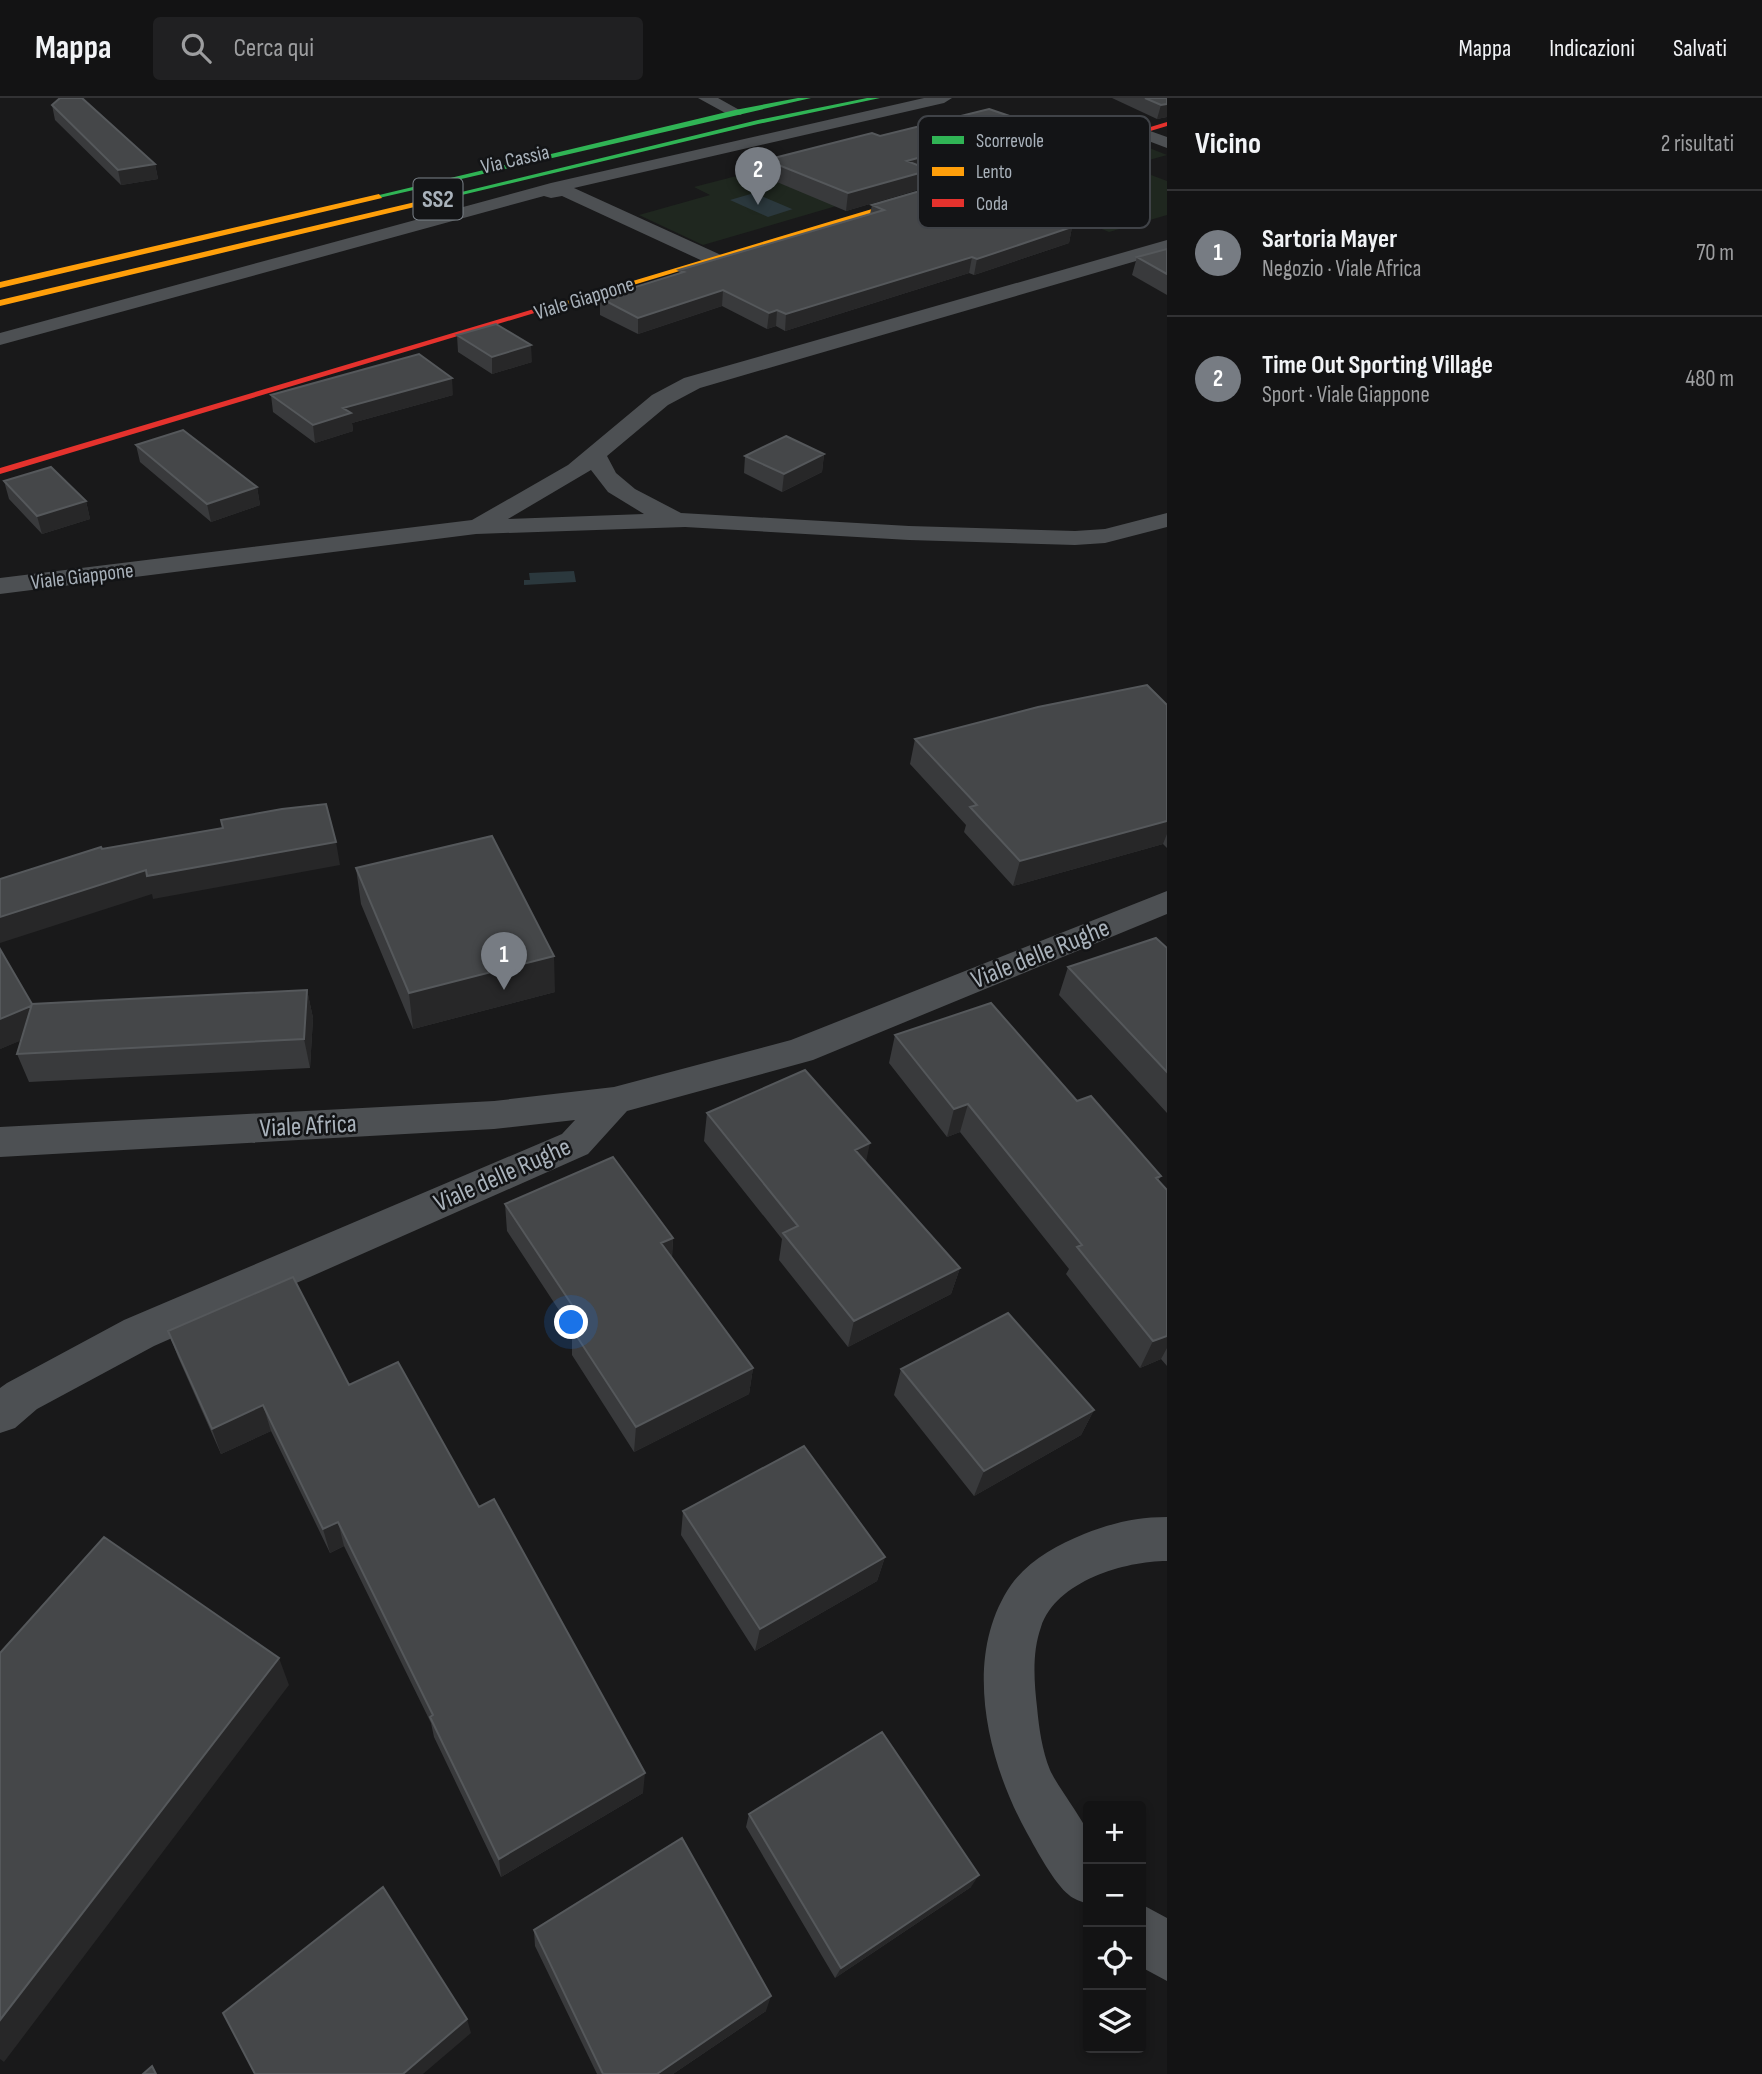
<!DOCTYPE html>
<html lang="it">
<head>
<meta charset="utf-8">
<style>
  :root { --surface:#131314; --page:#202022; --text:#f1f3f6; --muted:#9d9ea0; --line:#323234; --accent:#777c83 }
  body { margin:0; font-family:"Sofia Sans Condensed",sans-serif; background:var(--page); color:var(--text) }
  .controls { position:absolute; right:21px; bottom:21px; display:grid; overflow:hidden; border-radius:7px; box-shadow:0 4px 10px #0003 }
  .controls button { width:63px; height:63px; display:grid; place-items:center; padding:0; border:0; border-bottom:2px solid var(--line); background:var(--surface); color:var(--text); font:35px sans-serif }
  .you { position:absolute; left:572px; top:1225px; width:24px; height:24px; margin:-18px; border:5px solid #fff; border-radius:50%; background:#1a73e8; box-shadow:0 0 0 10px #1a73e833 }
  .badge { display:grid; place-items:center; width:46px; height:46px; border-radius:50%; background:var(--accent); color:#fff; font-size:23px; font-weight:700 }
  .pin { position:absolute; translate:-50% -58px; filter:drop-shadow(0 2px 4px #0008) }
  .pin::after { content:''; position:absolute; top:37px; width:24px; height:21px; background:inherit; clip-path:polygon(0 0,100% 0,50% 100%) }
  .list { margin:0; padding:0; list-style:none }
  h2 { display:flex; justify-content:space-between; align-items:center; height:91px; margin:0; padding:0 28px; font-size:30px }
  h2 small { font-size:23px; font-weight:400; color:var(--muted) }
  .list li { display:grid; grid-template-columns:46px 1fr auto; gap:21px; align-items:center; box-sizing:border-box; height:126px; padding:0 28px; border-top:2px solid var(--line) }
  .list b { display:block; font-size:26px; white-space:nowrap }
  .list p { margin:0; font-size:23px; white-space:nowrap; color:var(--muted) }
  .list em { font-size:23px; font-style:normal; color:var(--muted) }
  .icon { flex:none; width:38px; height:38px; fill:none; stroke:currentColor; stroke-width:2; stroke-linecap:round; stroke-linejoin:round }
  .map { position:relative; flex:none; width:1167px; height:1976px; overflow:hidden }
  header { display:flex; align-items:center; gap:42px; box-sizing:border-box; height:98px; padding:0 35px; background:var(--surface); border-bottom:2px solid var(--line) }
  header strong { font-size:33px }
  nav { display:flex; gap:38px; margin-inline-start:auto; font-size:24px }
  .search { width:490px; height:63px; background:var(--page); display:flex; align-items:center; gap:18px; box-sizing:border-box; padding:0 24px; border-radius:7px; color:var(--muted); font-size:26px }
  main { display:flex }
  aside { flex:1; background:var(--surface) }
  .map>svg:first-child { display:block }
</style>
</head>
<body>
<header>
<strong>Mappa</strong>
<div class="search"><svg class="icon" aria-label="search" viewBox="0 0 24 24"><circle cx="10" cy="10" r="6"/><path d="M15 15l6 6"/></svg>Cerca qui</div>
<nav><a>Mappa</a><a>Indicazioni</a><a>Salvati</a></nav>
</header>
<main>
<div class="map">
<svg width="1167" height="1976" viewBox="0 0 1167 1976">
  <rect width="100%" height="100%" fill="#19191a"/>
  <path fill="#1f271f" d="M1134,44L1167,57L1099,76L1065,63Z
    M752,74L772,82L908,87L703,147L639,117L710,97L694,89Z
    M1143,74L1167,83V117L1109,134L1035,103Z"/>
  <path fill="#2b383d" d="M754,95L792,111H793L768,119L730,102Z
    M574,473L576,484L524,487V482H530L529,475Z"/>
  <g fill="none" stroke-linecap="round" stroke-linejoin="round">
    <path fill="#4d5053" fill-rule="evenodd" d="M698,0H718L743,14L741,17H729Z
      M924,0H952L944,5L574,90L721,157L723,161L721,165H707L562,98L551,100L544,98L0,247V235L551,85Z
      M1136,28L1167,39V50L1130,36L1128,33L1130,30Z
      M1167,142V154L700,290L668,307L607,358L616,375L635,391L681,415L909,428L1075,433L1105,431L1167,415V429L1105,445L1075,447L909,442L685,429L476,436L0,496V480L472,422L568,367L652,297L684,280ZM591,372L608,394L644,416L508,421Z
      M1167,793V816L813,962L627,1013L588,1056L154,1248L37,1311L15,1330L0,1335V1290L7,1285L124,1222L562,1036L575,1022L494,1031L0,1059V1029L494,1003L614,989L791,942Z
      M1167,1419V1463C1125,1463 1056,1483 1041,1529C1032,1554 1034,1583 1037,1609C1039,1630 1042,1652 1050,1672C1057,1688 1086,1725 1088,1736C1092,1757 1089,1785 1088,1806C1082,1804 1073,1801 1069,1797C1054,1785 1037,1753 1027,1735C988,1665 961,1560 1011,1487C1028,1463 1057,1447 1084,1436C1112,1425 1137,1419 1167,1419Z
      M1141,1806L1167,1820V1883L1141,1869Z"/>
    <path fill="#30b455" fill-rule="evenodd" d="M798,0H811L379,100L375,98L735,12Z
      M867,0H880L758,26L445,101L441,99L758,22Z"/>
    <path fill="#ff9f0a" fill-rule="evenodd" d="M379,96L382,100L0,190V184Z
      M445,97L448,101L0,208V202Z
      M882,108L889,110L560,209L553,207Z"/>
    <path fill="#e5322d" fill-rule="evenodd" d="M1167,24V28L888,112L881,110Z
      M554,205L561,207L0,376V370Z"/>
  </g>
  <path fill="#393a3c" d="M1112,0H1167V19L1157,21Z
    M52,7L155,66L158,81L121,87L55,22Z
    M880,38L1033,44L930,73L927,89L846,113L765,79L766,62Z
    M872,107L1072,129L1069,145L974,177L969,175L785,233L776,228L767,231L722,208L638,236L600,217V200L679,175V172L870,116Z
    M1167,151V197L1132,177L1137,159Z
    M457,237L532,264L492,276L458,254Z
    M271,297H453L352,325L353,333L315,345L273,314Z
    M136,347L257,389L260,407L211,424L140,364Z
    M824,356L822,374L782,394L744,375L745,358Z
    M4,383L86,403L90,421L42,436L9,401Z
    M1167,607V750L1163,746L1013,788L964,734L966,727L910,666L915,641Z
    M356,770L555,894L413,931L361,806Z
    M1167,850V1015L1059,897L1068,869Z
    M307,892L313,920L310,970L29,984L17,956L21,942L0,951L32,906Z
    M895,937L1077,1003L1161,1078L1158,1083L1167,1092V1268L1161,1261L1140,1270L1066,1176L1069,1171L960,1034L947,1039L889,965Z
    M707,1015L866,1064L960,1170L951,1196L848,1249L779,1162L782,1141L704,1043Z
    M505,1106L673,1140L672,1160L753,1270L749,1296L634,1354L572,1257V1232L507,1133Z
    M168,1233L349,1287L479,1409L643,1695L501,1779L434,1639L431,1625L344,1448L330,1455L271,1333L221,1356L178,1259Z
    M901,1271L1094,1312L1081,1337L974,1398L894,1297Z
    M683,1413L885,1459L877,1483L755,1553L681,1437Z
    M749,1716L971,1789L835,1880L746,1729Z
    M534,1832L766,1913L673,1976H597L535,1848Z"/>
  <path fill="#272728" d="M1167,6V19L1157,21L1161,7Z
    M1036,27L1033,44L930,73L927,89L846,113L848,95L907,63Z
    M155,66L158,81L121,87L118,72Z
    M1072,129L1069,145L974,177L977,161Z
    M972,159L969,175L785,233L786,216Z
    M723,192L722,208L638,236V220Z
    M777,212L776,228L767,231L769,215Z
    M531,247L532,264L492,276V259Z
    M452,280L453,297L352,325L353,333L315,345L313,327L343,310Z
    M824,356L822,374L782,394L784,376Z
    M257,389L260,407L211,424L207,406Z
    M86,403L90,421L42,436L37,418Z
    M1167,723V736L1163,746L1013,788L1020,763Z
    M336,744L340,767L153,801L152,796L0,845V819L146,772Z
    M554,858L555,894L413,931L409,895Z
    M307,892L313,920L310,970L304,941Z
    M32,908L42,934L0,951V921Z
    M968,1006L960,1034L947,1039L954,1011Z
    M870,1045L864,1073L855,1052Z
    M673,1140L671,1167L661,1145Z
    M960,1170L951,1196L848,1249L854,1223Z
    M1167,1238V1250L1161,1261L1140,1270L1153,1243Z
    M753,1270L749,1296L634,1354L636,1329Z
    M263,1307L271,1333L221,1356L212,1331Z
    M1094,1312L1081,1337L974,1398L984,1373Z
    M338,1424L344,1448L330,1455L323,1431Z
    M885,1459L877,1483L755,1553L760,1531Z
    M279,1560L289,1587L4,1964L0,1961V1922Z
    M645,1675L643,1695L501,1779L499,1761Z
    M979,1777L971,1789L835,1880L841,1870Z
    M771,1898L766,1913L673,1976H657Z
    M467,1921L471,1935L423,1976H403Z"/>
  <path fill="#454749" stroke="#55585b" stroke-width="2" d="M60,0H82L155,66L118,72L52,7Z
    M1145,0H1167V6L1161,7Z
    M989,11L1036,27L907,63L930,72L848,95L766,62L872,35L880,38Z
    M954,83L1072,129L977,161L972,159L786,216L777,212L769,215L723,192L638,220L600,200L684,174L679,172L884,112L872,107Z
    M1167,151V176L1137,159Z
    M496,226L531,247L492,259L457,237Z
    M419,256L452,280L343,310L351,315L313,327L271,297Z
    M183,332L257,389L207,406L136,347Z
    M786,338L824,356L784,376L745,358Z
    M51,369L86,403L37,418L4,383Z
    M1147,587L1167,607V723L1020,763L970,709L977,707L915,641L1038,609Z
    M326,706L336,744L147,778L146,772L0,819V781L101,749L102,751L223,730L221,722L282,711Z
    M492,738L554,858L409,895L356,770Z
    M1156,840L1167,850V974L1068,869Z
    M0,851L32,906L31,908L0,921Z
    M307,892L304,941L17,956L32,906Z
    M991,905L1077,1003L1091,998L1161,1078L1156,1080L1167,1092V1238L1153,1243L1077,1149L1082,1147L968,1006L954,1011L895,937Z
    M805,972L870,1045L855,1052L960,1170L854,1223L783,1135L798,1128L707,1015Z
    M613,1059L673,1140L661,1145L753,1270L636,1329L572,1231L584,1225L505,1106Z
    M293,1179L349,1287L398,1264L479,1409L494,1401L645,1675L499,1761L430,1619L433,1617L338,1424L323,1431L263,1307L212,1331L168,1233Z
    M1008,1215L1094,1312L984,1373L901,1271Z
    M804,1348L885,1459L760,1531L683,1413Z
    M104,1439L279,1560L0,1922V1555Z
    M882,1634L979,1777L841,1870L749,1716Z
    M682,1740L771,1898L657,1976H603L534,1832Z
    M383,1789L467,1921L403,1976H255L223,1915Z
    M152,1968L156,1976H143Z"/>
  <g text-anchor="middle" stroke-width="5" stroke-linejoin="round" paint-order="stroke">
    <g font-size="21" fill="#a9b2bb" stroke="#131416">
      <text transform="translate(515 61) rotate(-13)" y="7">Via Cassia</text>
      <text transform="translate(584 200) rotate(-17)" y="7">Viale Giappone</text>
      <text transform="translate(82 478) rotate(-7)" y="7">Viale Giappone</text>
    </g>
    <rect fill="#131416" stroke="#7c838a" stroke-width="2" x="413.5" y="80.5" width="49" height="41" rx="5"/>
    <g font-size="24" font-weight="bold" fill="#a9b2bb">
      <text x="438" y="109">SS2</text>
    </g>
    <g font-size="26" fill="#a9b2bb" stroke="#131416">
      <text transform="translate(1040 855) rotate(-22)" y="9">Viale delle Rughe</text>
      <text transform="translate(308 1027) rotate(-3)" y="9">Viale Africa</text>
      <text transform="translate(502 1076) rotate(-24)" y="9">Viale delle Rughe</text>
    </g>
  </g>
  <rect x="918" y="18" width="232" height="112" rx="10" fill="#131416" stroke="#404348" stroke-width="2"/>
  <rect x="932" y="38" width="32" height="8" fill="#30b455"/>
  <rect x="932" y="69" width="32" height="9" fill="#ff9f0a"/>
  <rect x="932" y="101" width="32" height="8" fill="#e5322d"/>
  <g font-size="19" fill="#a9b2bb">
    <text x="976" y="49">Scorrevole</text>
    <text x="976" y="80">Lento</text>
    <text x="976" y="112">Coda</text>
  </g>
</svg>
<div class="controls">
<button>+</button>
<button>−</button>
<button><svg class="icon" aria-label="locate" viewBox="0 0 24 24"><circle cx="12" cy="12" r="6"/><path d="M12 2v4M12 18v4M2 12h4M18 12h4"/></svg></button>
<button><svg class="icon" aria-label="layers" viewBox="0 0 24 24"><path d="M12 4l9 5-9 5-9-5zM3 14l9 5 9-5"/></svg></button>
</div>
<div class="you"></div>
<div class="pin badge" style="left:504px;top:892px">1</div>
<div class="pin badge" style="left:758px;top:107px">2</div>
</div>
<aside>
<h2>Vicino<small>2 risultati</small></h2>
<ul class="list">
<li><span class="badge">1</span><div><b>Sartoria Mayer</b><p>Negozio · Viale Africa</p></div><em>70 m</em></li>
<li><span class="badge">2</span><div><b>Time Out Sporting Village</b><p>Sport · Viale Giappone</p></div><em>480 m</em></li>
</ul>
</aside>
</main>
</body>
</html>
